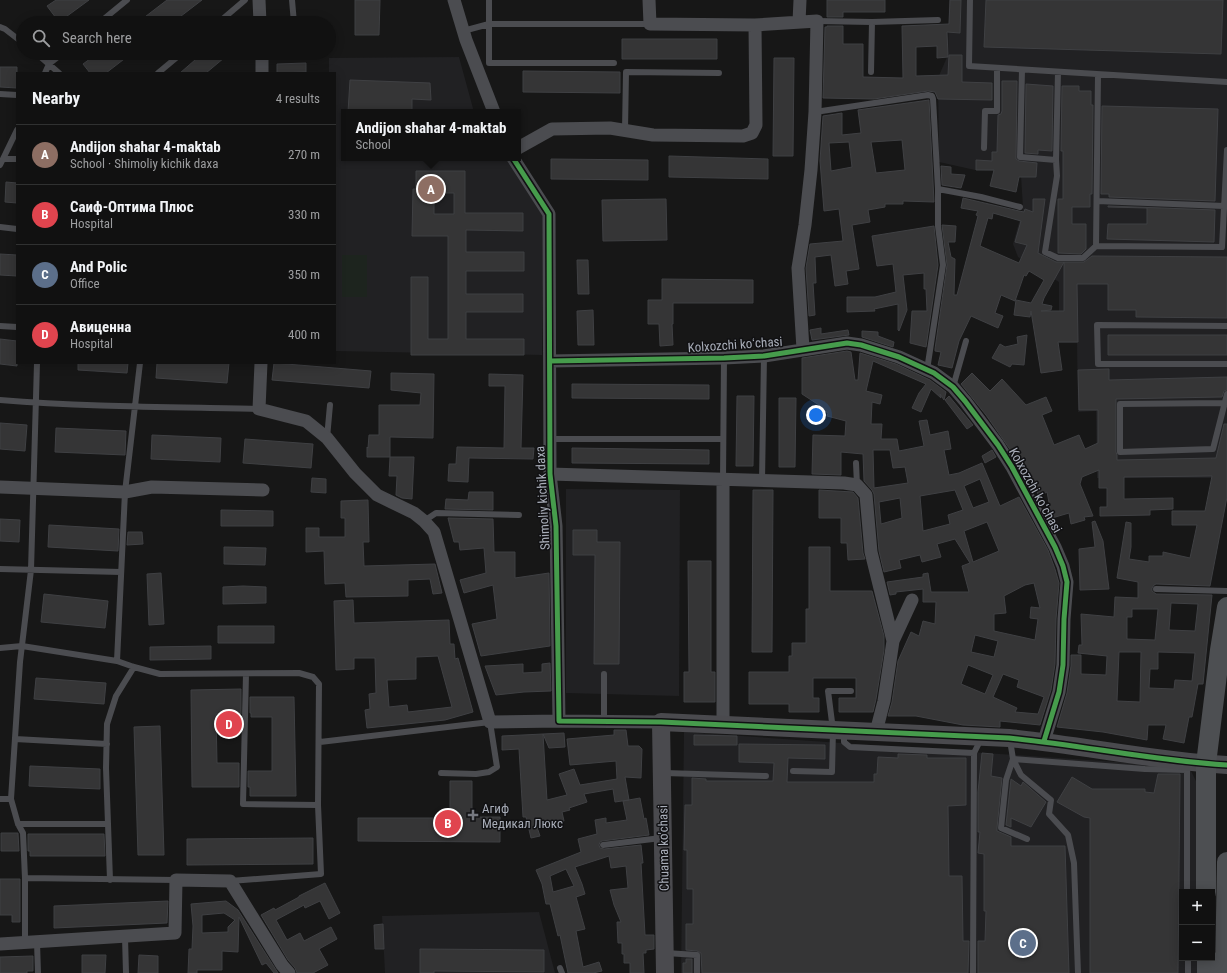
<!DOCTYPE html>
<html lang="en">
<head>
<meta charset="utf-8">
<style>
  :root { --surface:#111; --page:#1e1f1f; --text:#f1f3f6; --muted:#9c9d9f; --line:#303131; --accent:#8c9099 }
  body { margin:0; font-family:"Roboto Condensed",sans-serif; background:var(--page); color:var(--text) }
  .controls { position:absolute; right:12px; bottom:12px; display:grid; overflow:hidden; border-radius:0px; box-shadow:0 2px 10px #0003 }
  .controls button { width:36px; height:36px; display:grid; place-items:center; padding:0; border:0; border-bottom:1px solid var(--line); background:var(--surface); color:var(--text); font:20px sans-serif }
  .you { position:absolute; left:816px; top:415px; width:14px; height:14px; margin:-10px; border:3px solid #fff; border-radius:50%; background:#1a73e8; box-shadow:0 0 0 6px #1a73e833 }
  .badge { display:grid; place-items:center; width:26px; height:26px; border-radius:50%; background:var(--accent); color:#fff; font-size:13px; font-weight:700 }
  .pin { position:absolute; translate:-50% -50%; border:2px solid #fff; box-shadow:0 1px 4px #0006 }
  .popup { position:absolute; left:341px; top:109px; width:180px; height:52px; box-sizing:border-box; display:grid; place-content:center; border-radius:0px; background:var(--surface); filter:drop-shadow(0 1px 3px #0005); font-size:13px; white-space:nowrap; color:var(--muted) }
  .popup b { font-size:15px; color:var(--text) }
  .popup::after { content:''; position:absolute; left:50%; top:100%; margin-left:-8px; border:8px solid transparent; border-top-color:var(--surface) }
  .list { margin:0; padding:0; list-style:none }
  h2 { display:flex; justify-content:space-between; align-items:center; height:52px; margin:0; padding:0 16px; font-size:17px }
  h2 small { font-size:13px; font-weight:400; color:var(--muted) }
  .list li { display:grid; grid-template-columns:26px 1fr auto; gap:12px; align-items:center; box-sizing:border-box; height:60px; padding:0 16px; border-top:1px solid var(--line) }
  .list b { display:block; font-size:15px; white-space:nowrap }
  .list p { margin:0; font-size:13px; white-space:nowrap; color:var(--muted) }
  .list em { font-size:13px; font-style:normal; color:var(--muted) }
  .icon { flex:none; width:22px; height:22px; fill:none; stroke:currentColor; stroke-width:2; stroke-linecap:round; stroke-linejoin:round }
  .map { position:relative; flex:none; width:1227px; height:973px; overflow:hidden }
  .search { position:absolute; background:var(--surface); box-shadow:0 2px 10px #0003; left:16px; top:16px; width:320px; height:44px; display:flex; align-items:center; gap:10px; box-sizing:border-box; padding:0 14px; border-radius:22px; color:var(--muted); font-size:15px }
  .panel { position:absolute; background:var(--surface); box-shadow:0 2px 10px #0003; left:16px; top:72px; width:320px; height:292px; border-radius:0px }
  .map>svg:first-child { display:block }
</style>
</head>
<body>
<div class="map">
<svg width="1227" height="973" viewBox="0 0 1227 973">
  <rect width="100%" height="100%" fill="#171717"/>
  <path fill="#212123" d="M949,0H1227V482L1211,478H1097L1096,411L1078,412L1077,343H1059V282L1018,257L1013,244L1023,208L1021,176L1016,172L975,170L939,162L938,78L948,55Z
    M459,57L474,112H344V158H487V161H509L544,217L542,355L335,351V73H329V58Z
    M566,489L680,490L679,696L566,693Z
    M684,732L1189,767L1197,783L1198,892H1182V958H1198L1199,973H681Z
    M539,912L555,973H385L382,916Z"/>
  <path fill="#1d241e" d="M342,255H367V297H342Z"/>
  <path fill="#353536" stroke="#3f4043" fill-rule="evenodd" d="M56,0H89L59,22L47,6Z
    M167,0H202L172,23H137Z
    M355,0H380L379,35H355Z
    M827,0H885V12H843V17H827Z
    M950,0H961L960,33L947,32L948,57L937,58V46L916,47V76L948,75L949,55H962V82L992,83V100L938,99L935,92L928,91L874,99L823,98L825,27H827V26H843V44H863V77L903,78L902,26L949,24Z
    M986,0H1223L1221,54L984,47Z
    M622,39H717V59H622Z
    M98,53H132L106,73H90L83,64Z
    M203,53H230L206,73H180Z
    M774,58H794L793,156H773Z
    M306,63V72L277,73V64Z
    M0,67H17V88L0,87Z
    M523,71L620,72V93L523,92Z
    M350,80L430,83L431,100L412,99V112H348Z
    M1002,81H1017L1016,159L1019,161L1037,163L1036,177H1019L1016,192L990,186L994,170H976V160L992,161V152H997L998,115L1001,114L1002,111Z
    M1026,84L1053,86L1052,151L1038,150V154L1025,153Z
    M1062,86H1079V91H1091V105H1093L1092,194H1090V207H1072V224H1086V249L1081,254L1058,253V199H1063V151H1061Z
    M929,100L934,202L903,201V204H885V207L868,210L870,222L852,225L859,269L846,271L848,284L835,286L831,255L815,257L816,283H813L815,315L809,316L806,268L810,244L843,241L839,209L824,211L820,161L823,116L842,113V135L861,133L858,110ZM902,140L905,170L876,173L871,142ZM849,142L852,167L831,171L829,143Z
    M1102,106L1218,109L1215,201L1109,197V194H1101Z
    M669,156L768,159V179L669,177Z
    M551,159L648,160V180L551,179Z
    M941,166L951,167V174L965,175L961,188L942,185Z
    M416,171H465V213H523V231L466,230V252H524V271H466V294H523V312H466V339H524V355H411V277H428V339H448V236H412L413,189H416ZM434,193H454V214H434Z
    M6,182L17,183V203L5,202Z
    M963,198L1019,211L1024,212L1025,209L1033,212V199H1045L1038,253L1056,262H1064L1044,298L1042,304L1052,306L1051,310L1041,311H1064V262H1084L1092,256L1227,257V318L1136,317V310H1108V284H1077L1078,342H1058L1062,370L1041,373L1031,311L1030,317L1014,315L1016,300L1031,303L1044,280L1029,271L1026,276L1024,275L1015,301L1001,295L995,313L1003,316L998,328L971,316L959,341L952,368L938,365L941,352L935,351V349L947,265L942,225L956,226L955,242H948L951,257L955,259L954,295H957L978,216L976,215L978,211L961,208ZM993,213L1021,221L1015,242L1027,245L1019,263L980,246L988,218L992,219Z
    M666,199L667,240L603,241L602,200Z
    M1108,206L1215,210L1214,242L1107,239L1108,224H1147V208L1108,207Z
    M934,226L938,265L926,347L910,343L912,311H927L926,289H924V273L903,275L907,310L899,331L898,330V304L874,309L875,311L847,312V297H875L896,292L893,264L877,266L872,236Z
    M0,254L17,255V276L0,275Z
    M577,260H588L589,294H578Z
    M662,279L753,280V303H673V324H672L673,345L660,346L659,324H648V300H662Z
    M593,310L594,345H578L577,311Z
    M821,328V334L848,330L849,335L812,340L810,330Z
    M862,331L878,332V336L894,342L893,347L862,337Z
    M1027,335L1024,365L1012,364L1010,367L992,358L1000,344L1005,347L1018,344L1017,337Z
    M1108,335H1227V355H1108Z
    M0,339L17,341V366L0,364Z
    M847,351L851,352L855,380H858L860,353L896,364L930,380L946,392L944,400L940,394L941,398L931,389L921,412L912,408L919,393L926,384L873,361L866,391L882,395L880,404L872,402L871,424H882L881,439H897L899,451L924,446L919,421L927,420L930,435L948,431L951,449L944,450L949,475L959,473L982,463L1000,506L1019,497L1048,550L1055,569L1059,583L1056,619L1055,664L1051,690L1040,725L1000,721V727L963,725L916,716H888L892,702L898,661L911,632L919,636L923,621L935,624L936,602H923V589L896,592V594L890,595L887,582L923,577V574L928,573L931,592H969L962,566L970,563L955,539L937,544L941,557L922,562L920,555L899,560L901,568L884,572L879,551L874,494L872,490L864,481L863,454L841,452V475L812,474L813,435L845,436L846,421L827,416L828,413L822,409V407L802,394V358ZM873,450H890L893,468L905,467L908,483L874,488ZM980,479L989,502L973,508L964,486ZM955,490L963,510L948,515L950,524L923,531L920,496ZM900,498L902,518L881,524L879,502ZM987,522L999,551L973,562L964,531ZM1034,583L1040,608L1031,607L1030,618L1038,619L1035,640L994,631V614L1006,613L1004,596L1025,585ZM975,635L998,641L994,657L971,652ZM968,665L993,675L985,694L961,684ZM1003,674L1019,680L1017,687L1044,697L1038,714L1015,712L1017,708L993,697Z
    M78,363H128L127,373L78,370Z
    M157,363H229L227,383L156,378Z
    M274,363L371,371L369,388L272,380Z
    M1109,369V380L1227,377V390L1224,391L1222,397L1116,399V452L1117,455V460L1216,458L1224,424H1227V497L1210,586L1156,584L1154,585L1152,588V591L1156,594L1212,595L1203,684H1198L1192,717H1189L1184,743L1163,739L1166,725H1148L1147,740L1103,732L1057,727L1067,693L1071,666V655H1081V674L1106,675L1107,656L1078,653L1079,645H1082L1081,614L1114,617L1115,597L1138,598V582L1117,578L1126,522L1131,523V547L1129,559L1149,562V556H1163V552L1190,558L1197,525H1172V511H1205L1212,476L1124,477V499L1173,498V509L1150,510V515L1100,516V507H1107V488H1099V470L1082,477L1080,484L1093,516L1084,517L1085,520L1071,524L1069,513L1052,518L1047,492L1039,496L1019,457L1016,458L986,415L961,384L972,373L990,391L1002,379L1026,405L1046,397L1052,411L1042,415L1054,445L1079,435L1085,449L1098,443V410H1079L1078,370ZM1171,603L1198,604L1195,631L1169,630ZM1132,609H1158L1155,640L1127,639V617H1132ZM1119,652H1141L1140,702L1117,701ZM1158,652L1195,653L1192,681L1175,680L1174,689L1149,688L1150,669H1158Z
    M391,373L434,374L433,438L390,437V457H367V447L368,448L369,435H379V405H420L421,393L391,390Z
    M489,374L523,375L521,448H534L533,459L469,458L468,482L448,481L449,464H456L457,447L504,448L505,386H489Z
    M572,384L709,385V399L572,398Z
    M737,396H754L753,466H736Z
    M949,396L973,425L967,429L945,400Z
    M779,398H796L795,467H779Z
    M0,423L27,425L25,451L0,449Z
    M56,428L126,431L125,455L55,452Z
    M152,435L221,438L220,462L151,459Z
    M245,439L313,444L311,468L243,463Z
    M572,448L709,450V464L572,463Z
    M992,450L996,457L985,463L982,456Z
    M390,457H414L412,499L402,498L396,495L397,476H389Z
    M312,478L326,479V493L311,492Z
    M753,490H773L772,652H752Z
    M819,490L853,492L858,498L863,553L865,559L848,560L847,543H841V518H819Z
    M469,492H493V510L445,509L446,499L468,500Z
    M368,500L369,542H363L364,566L435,564L442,593L433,594L430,579L408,580V596L346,597L345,583L325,584L324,551L306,552V528H319V537H345V518H341V501Z
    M221,510L273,511V526H221Z
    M448,518L493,519L494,552H515V578L549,573L550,646L481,656L472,624L497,619L493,585L464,593L460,580L486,573L484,548L460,550L459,542H454Z
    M0,519L20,520L19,542L0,541Z
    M1095,521L1103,541L1109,589L1080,590L1079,549L1095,547L1092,522Z
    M49,525L119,529L118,551L48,547Z
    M573,530H597V542H620L619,664H594L595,555H573Z
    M128,532H142L143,544L127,545Z
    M224,547L266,548L265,565L224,564Z
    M809,547H830V591H872L884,636V650L876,699L873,712H839V698H856V678H813V698H819V712H789V704H749V672H789V656H792V643H806V609H809Z
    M688,561H711V672H715V702H684V672H689Z
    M161,573L164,624L149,625L147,574Z
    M243,586L266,587V603L223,604V587Z
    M44,594L108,601L105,628L41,622Z
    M353,600L354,623L449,620L450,644H454L455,659L458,658L473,712L445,720L367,728L365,710L370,709L369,694L376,693L375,658H354V669L336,670L334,601ZM438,656L452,707L408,712L407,705L389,707L387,680L416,679V657Z
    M218,626H274V643H218Z
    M211,646V659L150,660V647Z
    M550,663L551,691L524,692L496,695L485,666L523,664V673L542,672V664Z
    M36,678L106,683L104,704L34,699Z
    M241,689V714H216L217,763H239V787H192L191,690Z
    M250,697H294L296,796H250V787H248V771H272V717H251V713H250Z
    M160,726L164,855H138L134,727Z
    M614,730H626L628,746H639L642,749L641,778L625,777L629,800L615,802L613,789L584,794L587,802L569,808L570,810L562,812L564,821L537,827L540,836L531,838L526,817H523L519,749L502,750V736L543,734L547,800L567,795L559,774L574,769L580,785L617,779L616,761L570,765L567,739L614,735Z
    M564,733L565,747L549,748L543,734Z
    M694,735L737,736V745H694Z
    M739,744L825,745V759L788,758L787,782H874V774H877L878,757L898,758V754L927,755V758H966V805L948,806L949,876H962L963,941H969L968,973H702L701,953L697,951L686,950V924H693V889H687V850H684L685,805H692V778L706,779V781H773L774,763L739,762Z
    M982,753L993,754L991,776L1002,778L997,828V831L1011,837V846H1065L1069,973H978V941H985L986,911H984V854L978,853L980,832H978V792Z
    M30,766L100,769V789L29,786Z
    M1158,774H1180L1178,973H1090V818L1084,817L1057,802L1072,777L1092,789H1145V792L1154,793Z
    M1011,779L1021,786L1023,782L1046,802L1031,827L1011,818V827L1006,825Z
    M450,781H472V817H500V842L358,841V818H450Z
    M640,798L644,819L646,818L649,835L602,841L600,842L599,845L600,848L604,849L641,845L643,863H641L645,935H654V949L646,950V953H643L644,973H630V963H624V954H622V943H618L617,922H621L614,905L610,890L628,888L626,866L611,868L609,856L575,867L582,884L585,894L576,897L585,929L576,931L583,967L599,962L602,971L593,973H568L560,935L558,936L550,904H546L542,884L536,870L581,852L578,839L597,834L595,820L606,818V823L627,820L623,801ZM566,869L574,886L553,892L550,876Z
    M1,833H18L19,851H1Z
    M28,834H104L105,856H30V851H28Z
    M313,838V864L187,865V839Z
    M0,879H20V922H12V915H0Z
    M325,883L340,913L329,919L320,901L305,908L304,905L276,920L287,940L300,933L304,941L331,927L337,939L319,949L328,965L313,973H297L295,968L288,960L261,915L274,908L275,910L299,897V896Z
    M168,901L167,923L54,928V906Z
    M226,901L238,910L278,973H274L266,963L262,965L239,917L238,952L222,951V970H197V973H188L189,949H192L193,926L191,904ZM224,913L235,920L228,927V932L202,933V915Z
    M383,924L384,949H375L374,925Z
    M420,949L544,950V972L434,971V973H420Z
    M82,955H106L105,973H82Z
    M139,955L158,956V973H138Z
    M33,956V971H27V973H0V957Z
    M686,959H692V973H683V963H686Z"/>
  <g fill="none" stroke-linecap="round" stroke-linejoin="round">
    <path stroke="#4b4c50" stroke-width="6" d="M292,0L294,23
      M970,0L969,66L1227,82
      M817,21L872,22L938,20
      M99,23L127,0
      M218,23L245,0
      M0,27L5,29L23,43
      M463,31L489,24V0
      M36,53L59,73
      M614,63H489V24H650
      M1022,70L1020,157L1056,160
      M871,72L872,22
      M1058,72L1056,160L1057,176L1045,252L1058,258H1083L1096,246
      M45,73L49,64L63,53
      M158,73L182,53
      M1098,75L1096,246L1222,247L1227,150
      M0,94L17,95
      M815,112L928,95L932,96L933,99L938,189V226L943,265L927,370
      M625,130L626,72L719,73
      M984,148L985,111H997V69
      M3,159H17
      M0,165L17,130
      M938,189L981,197L1020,207
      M1097,201L1224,206
      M0,227L17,229
      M0,326L17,327
      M1227,326L1097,325L1098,364H1227
      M953,387L966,341
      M0,400C86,407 173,407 259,409
      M1225,403L1120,404V452L1213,449L1227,394
      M327,438L330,405
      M550,439H723
      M856,463L857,485
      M723,480L724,358
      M762,481L764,356
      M424,521L436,513L519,515
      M0,569L121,572
      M1156,589L1227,591
      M0,648L22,646L117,661L134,667L160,674L299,673L313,677L319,684L318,805L321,874L230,881
      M117,661L125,492L140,363
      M246,674L243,804L318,805
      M604,674V721
      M844,732V742L850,747L974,753L981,739
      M15,739L107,744
      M1010,740L1013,759L1021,775L1051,800L1049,814L1068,835L1074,863L1078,973
      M320,742L490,722L497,767L489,772L476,774L441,773
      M793,771L832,772L833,730L828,691H851
      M664,773L766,776
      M0,799H11
      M18,824H108
      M1027,839L1001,828L1006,780L1013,759L1145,769L1187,770V892
      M603,845L661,838
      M25,878L176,880
      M110,880L106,768L107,724L116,696L134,667
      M125,937L126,973
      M25,941V878L23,833L18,824L11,799L20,662L31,570L37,363
      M37,942L38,973
      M666,953L697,955V973
      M1188,958V973
      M560,968L562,973
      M973,973L974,753"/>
    <path stroke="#4b4c50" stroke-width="13" d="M259,0L260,23
      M454,0L466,40L494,112
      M649,0L650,24L755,25L817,21L815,112L811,170L805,225L798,268L803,349
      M799,22L800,0
      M262,53V73
      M518,148L552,129L610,128L653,135L743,136L752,133L756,125L755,25
      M513,158L549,214L550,474L556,526L559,721L661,722
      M550,361L724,358L764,356L847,343L861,345L899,357L934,373L953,387L965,401L998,445L1012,467L1055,547L1063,566L1067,582L1064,619L1063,665L1059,692L1044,741
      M261,363L259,409L306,421L327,438L355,473L377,495L414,513L424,521L434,532L490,722L559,721
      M550,474L844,483L857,485L866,495L871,552L893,641L884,701L876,732
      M723,480V725
      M0,487L125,492L152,487L263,490
      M893,641L912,600
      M0,944L175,933L176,880L230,881L282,965L289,973"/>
    <path stroke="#4a4a4e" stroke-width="18" d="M665,973L661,722L1009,738C1082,745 1154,761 1227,765"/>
    <path stroke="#4d4f52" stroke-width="20" d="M1206,892V764L1220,650L1227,607
      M1207,958V973
      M1225,973L1227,862"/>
    <defs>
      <path id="cycleway" d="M513,158L549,214L550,474L556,526L559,721L661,722L1009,738C1082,745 1154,761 1227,765
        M550,361L724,358L764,356L847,343L861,345L899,357L934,373L953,387L965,401L998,445L1012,467L1055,547L1063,566L1067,582L1064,619L1063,665L1059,692L1044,741"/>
    </defs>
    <use href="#cycleway" stroke="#111113" stroke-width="8"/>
    <use href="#cycleway" stroke="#469c4c" stroke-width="5"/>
  </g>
  <path fill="#757880" stroke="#111113" stroke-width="1.5" d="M471 809h4v4h4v4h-4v4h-4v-4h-4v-4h4z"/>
  <g text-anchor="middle" stroke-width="3" stroke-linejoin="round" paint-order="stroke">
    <g font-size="13" fill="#a8adb8" stroke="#111113">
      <text transform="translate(735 344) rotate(-4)" y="5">Kolxozchi koʻchasi</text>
      <text transform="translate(1036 490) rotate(61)" y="5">Kolxozchi koʻchasi</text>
      <text transform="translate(542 498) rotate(-93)" y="5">Shimoliy kichik daxa</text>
      <text transform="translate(663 848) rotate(-91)" y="5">Chuama ko'chasi</text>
    </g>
    <g font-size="13" fill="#a8adb8" stroke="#111113" text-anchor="start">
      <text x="482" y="813">Агиф<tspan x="482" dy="15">Медикал Люкс</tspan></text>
    </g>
  </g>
</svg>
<div class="controls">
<button>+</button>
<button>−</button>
</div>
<div class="you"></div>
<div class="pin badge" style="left:431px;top:189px;background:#8d6e63">A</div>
<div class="popup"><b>Andijon shahar 4-maktab</b>School</div>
<div class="pin badge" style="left:448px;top:823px;background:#e0444e">B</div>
<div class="pin badge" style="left:1023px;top:943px;background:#5c6f8a">C</div>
<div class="pin badge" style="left:229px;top:724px;background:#e0444e">D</div>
<div class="search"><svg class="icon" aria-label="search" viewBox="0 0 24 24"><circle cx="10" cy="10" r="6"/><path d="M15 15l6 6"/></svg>Search here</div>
<section class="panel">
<h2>Nearby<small>4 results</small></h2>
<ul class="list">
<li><span class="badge" style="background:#8d6e63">A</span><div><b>Andijon shahar 4-maktab</b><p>School · Shimoliy kichik daxa</p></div><em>270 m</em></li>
<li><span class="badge" style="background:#e0444e">B</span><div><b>Саиф-Оптима Плюс</b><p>Hospital</p></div><em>330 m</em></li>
<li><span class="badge" style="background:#5c6f8a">C</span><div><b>And Polic</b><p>Office</p></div><em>350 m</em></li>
<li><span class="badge" style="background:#e0444e">D</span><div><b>Авиценна</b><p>Hospital</p></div><em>400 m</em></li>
</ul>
</section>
</div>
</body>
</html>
